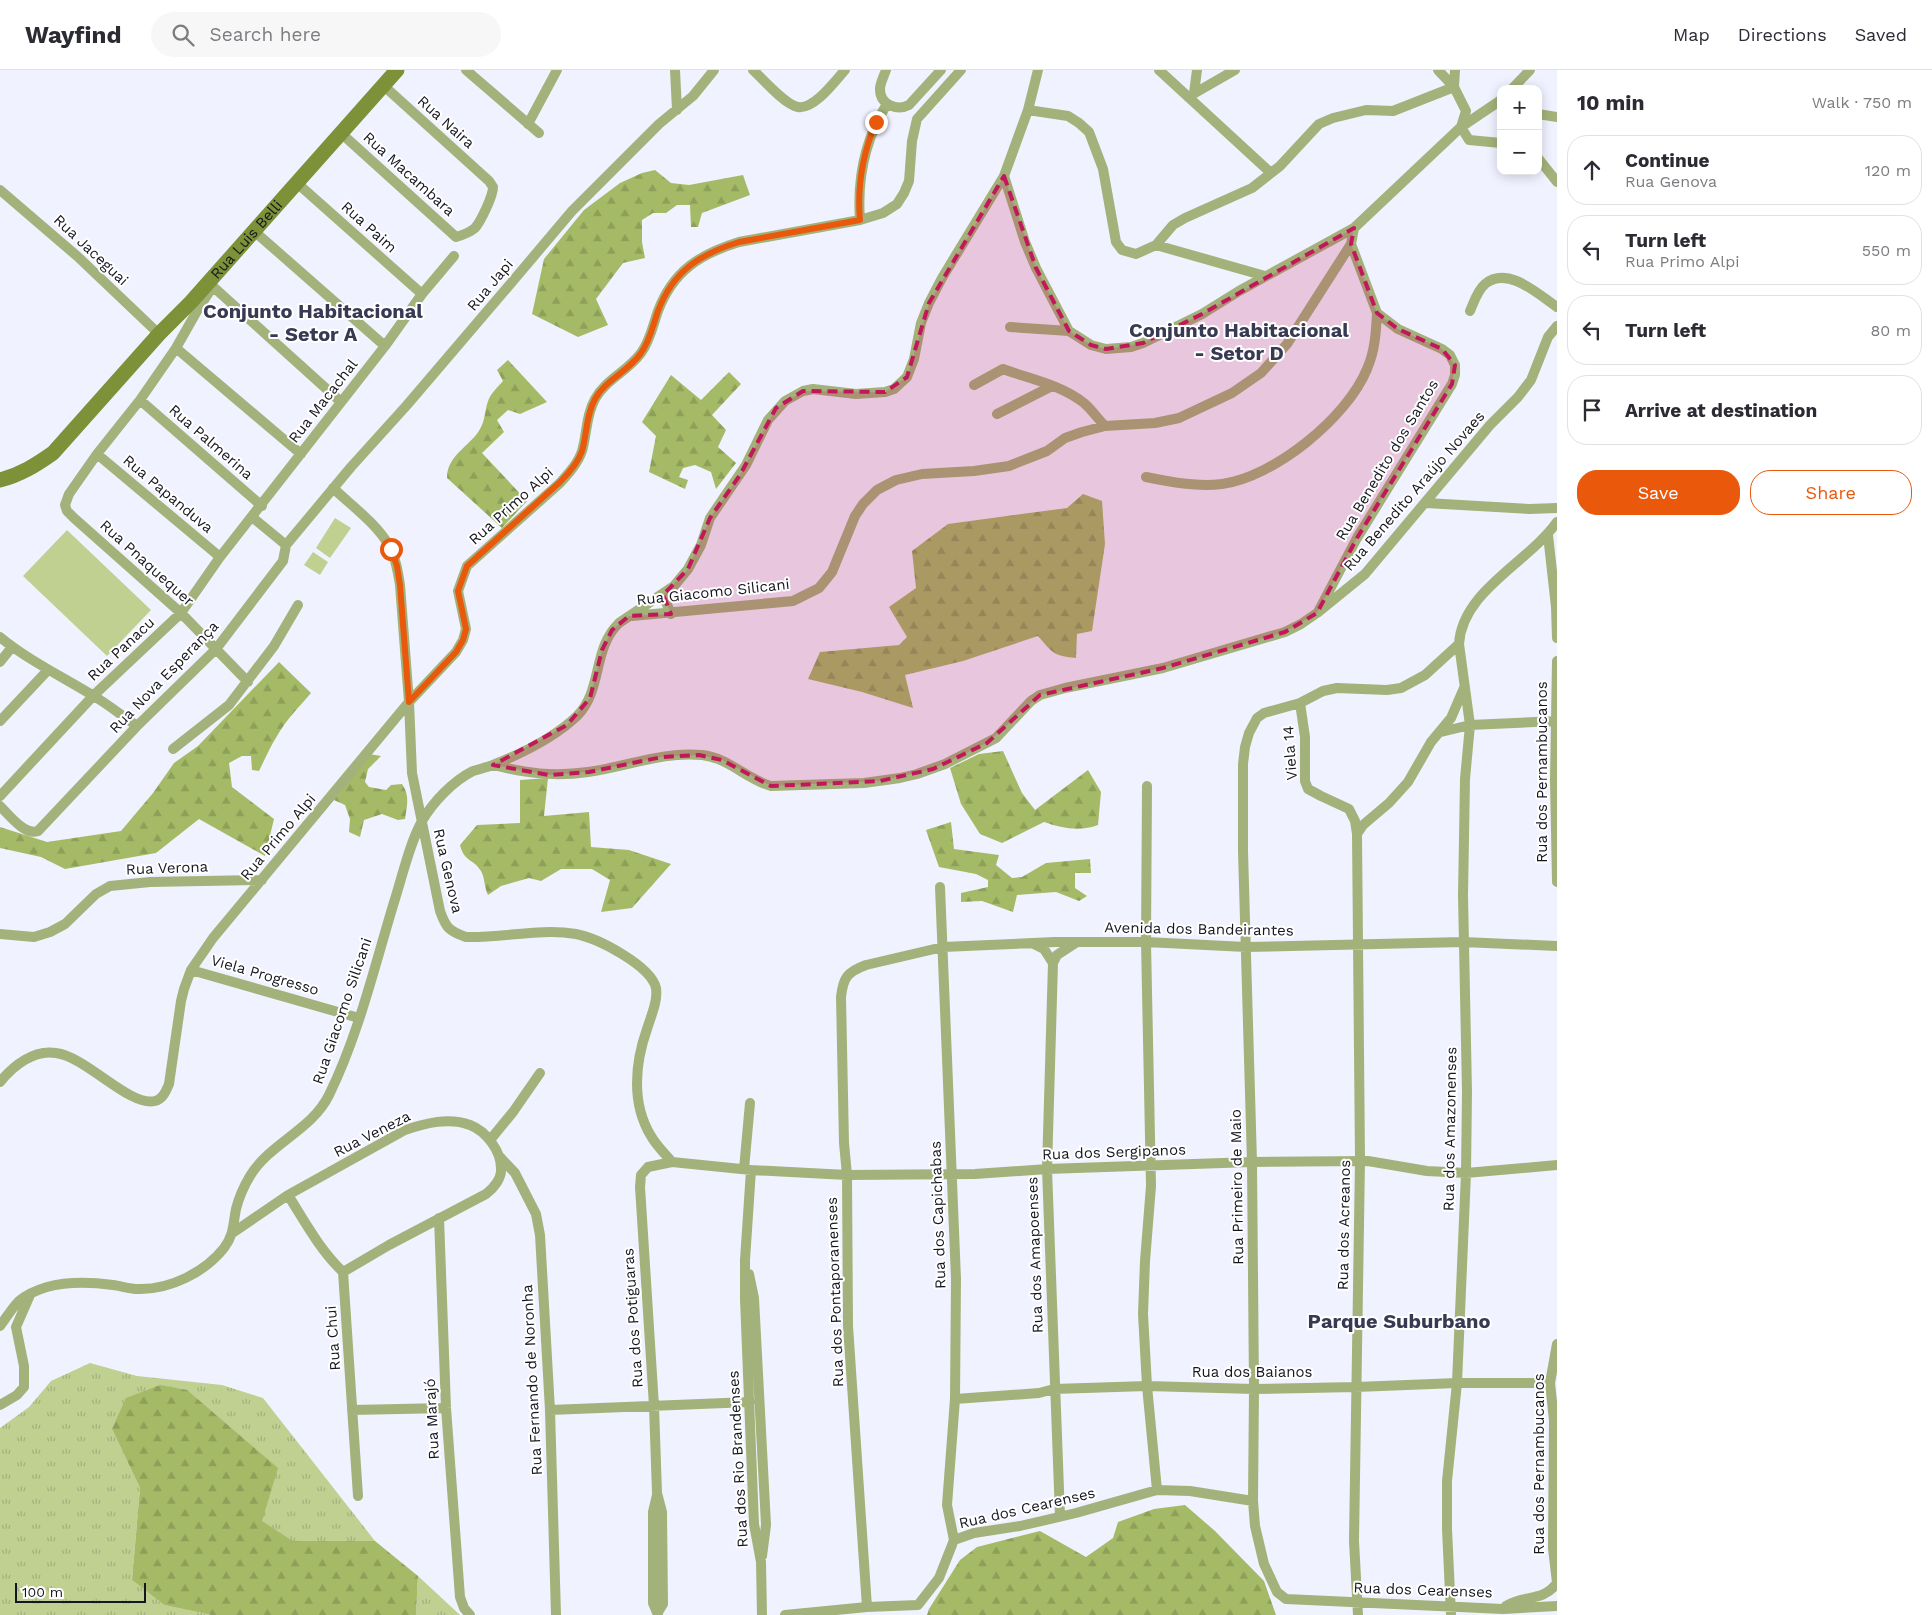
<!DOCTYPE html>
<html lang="en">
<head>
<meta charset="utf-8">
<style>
  :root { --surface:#fff; --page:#f7f7f7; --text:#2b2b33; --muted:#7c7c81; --line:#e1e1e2; --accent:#ea580c }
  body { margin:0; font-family:"Work Sans",sans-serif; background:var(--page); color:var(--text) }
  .controls { position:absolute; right:15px; top:15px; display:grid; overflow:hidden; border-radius:10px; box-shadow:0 2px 12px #0003 }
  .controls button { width:45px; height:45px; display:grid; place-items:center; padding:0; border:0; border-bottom:1px solid var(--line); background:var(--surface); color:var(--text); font:25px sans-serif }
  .scale { position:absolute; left:15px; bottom:12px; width:131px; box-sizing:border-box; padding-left:5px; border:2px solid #161621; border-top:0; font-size:14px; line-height:18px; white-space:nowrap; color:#161621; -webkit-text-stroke:4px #fff; paint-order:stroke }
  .stop { position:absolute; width:15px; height:15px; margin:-11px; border:4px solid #ea580c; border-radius:50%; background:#fff }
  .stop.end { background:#ea580c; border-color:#fff; box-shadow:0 1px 5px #0008 }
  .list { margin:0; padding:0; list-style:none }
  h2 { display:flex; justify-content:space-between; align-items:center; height:65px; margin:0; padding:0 20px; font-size:21px }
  h2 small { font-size:16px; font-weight:400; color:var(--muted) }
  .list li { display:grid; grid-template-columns:32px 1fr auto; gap:15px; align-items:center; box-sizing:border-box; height:70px; margin:0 10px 10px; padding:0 10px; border:1px solid var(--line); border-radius:20px }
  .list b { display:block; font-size:19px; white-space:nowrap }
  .list p { margin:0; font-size:16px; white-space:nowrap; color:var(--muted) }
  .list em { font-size:16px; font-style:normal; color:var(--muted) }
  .actions { display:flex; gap:10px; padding:15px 20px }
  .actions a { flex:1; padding:11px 0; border:1px solid var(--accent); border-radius:20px; text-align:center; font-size:18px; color:var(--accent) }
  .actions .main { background:var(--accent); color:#fff }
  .icon { flex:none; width:28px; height:28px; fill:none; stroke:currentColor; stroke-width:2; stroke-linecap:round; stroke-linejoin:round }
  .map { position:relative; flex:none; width:1557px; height:1545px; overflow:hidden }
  header { display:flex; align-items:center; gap:30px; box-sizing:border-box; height:70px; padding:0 25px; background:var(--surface); border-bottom:1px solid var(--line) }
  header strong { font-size:24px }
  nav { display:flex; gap:28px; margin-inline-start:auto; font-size:18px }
  .search { width:350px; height:45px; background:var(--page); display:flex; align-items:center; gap:12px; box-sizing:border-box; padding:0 18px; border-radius:28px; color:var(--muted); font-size:19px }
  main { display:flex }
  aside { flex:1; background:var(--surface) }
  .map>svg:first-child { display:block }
</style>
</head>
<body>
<header>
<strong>Wayfind</strong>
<div class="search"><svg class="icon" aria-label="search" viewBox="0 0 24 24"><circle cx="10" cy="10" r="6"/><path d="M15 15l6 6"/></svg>Search here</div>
<nav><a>Map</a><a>Directions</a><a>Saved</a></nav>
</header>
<main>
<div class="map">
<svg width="1557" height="1545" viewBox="0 0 1557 1545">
  <defs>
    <pattern id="grass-tufts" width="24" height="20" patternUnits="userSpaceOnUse" patternTransform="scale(1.25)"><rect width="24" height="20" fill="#bfd091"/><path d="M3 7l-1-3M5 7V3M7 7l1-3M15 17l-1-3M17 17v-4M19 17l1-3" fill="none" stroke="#a3b27d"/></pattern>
    <pattern id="forest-firs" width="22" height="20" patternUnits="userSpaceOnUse" patternTransform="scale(1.25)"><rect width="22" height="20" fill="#a5ba66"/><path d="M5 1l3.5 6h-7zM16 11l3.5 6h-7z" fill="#8d9f58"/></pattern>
  </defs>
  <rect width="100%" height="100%" fill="#f1f2ff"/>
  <path fill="url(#grass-tufts)" d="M90,1293L137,1306L222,1315L263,1328L375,1471H293L112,1359L140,1418L132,1510L164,1535L211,1545H0V1358L29,1337L51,1311Z
    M418,1506L460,1545H416Z"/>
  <path fill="url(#forest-firs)" d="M655,100L671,113L689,115L743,105L750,125L702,143L698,157H691L690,135H677L666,143H653L642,150V172L645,188L623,193L596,229L608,255L578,267L532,244L544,189L584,140L620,113L642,103Z
    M508,290L547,332L520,344L508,340L497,350L504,362L482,383L527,431L502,458L447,408C447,383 474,375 482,355C486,346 485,334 491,325C494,320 499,316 503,311L497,300Z
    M729,302L741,314L712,345L726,360L718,377L736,393L716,419L711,402L695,395L683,398L679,407L688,410L685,419L649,402L656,366L642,352L671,305L701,330Z
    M1083,424L1102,431L1105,474L1092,561L1077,564L1076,588C1053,586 1052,582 1038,566L963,591L905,605L913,638L862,622L808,609L820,582L899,575L907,567L889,537L916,518L912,481L948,454L1067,438Z
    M279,592L311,623C299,637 286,650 277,666C270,677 265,689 259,701L252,700L251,686H242L229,693L232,717L274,749L265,786L199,749L156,783L65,799L41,787L0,778V757L47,772L121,761L153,723L174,693L198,676Z
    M1003,681L1022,723L1035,740L1088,700L1101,722L1098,755C1080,762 1061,758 1044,752L1002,773L980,764L961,734L950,698L979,684Z
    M369,684L381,686L368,699L365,712L369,717L386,720L391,715L402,714C410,725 407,736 405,749L398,750L382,744L364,750L360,767L349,762L350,749L345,735L334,730Z
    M548,708L544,746L589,742L591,777L629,780L671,794L632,838L601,842L610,810L592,799H561L541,811L529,808L501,816L488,825C484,817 485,808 481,801C474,789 464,792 460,775L477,755L520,753V710Z
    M951,752L954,779L999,785L996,795L1012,808L1022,807L1046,793L1090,789L1091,803H1075V818L1087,826L1079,831L1056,822L1017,825L1013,842L982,831L961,832V823L988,817V810L976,804L939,797L926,760Z
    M160,1315L187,1320L278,1398L262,1451L293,1471H375L418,1506L416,1545H211L164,1535L132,1510L140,1418L112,1359L126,1328Z
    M1185,1435L1215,1461L1264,1511L1276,1545H927L929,1539L960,1490L977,1477L1040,1461L1086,1487L1113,1468L1118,1452L1154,1439Z"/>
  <path fill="#bfd091" d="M335,448L351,458L330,488L316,478Z
    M67,460L151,540L107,586L23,506Z
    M313,482L328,492L320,505L304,495Z"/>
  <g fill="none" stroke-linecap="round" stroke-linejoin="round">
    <path stroke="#a3b27a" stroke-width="10" d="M466,0L539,63
      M675,0L677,40
      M753,0C763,9 785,35 798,37C814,40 835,11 845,0
      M886,0C884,6 880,13 880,19C880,35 897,41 909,35L941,0
      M1159,0L1271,103
      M1438,0L1454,17L1466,41L1461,57
      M1512,19L1530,0
      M1194,23L1197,0
      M1188,27L1235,0
      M1028,40L1068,46L1079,53L1089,62L1103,99L1116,172L1122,180L1136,184L1156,175L1265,206
      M1538,44L1557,47
      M528,54L557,0
      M1461,57L1469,70L1501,73
      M342,64L456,167C463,165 469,163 475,158C481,151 493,126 493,117L489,111L384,16
      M1538,88L1557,112
      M1004,106L1025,172L1036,198L1069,261
      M297,113L422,224
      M0,120L77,186L159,264
      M860,150C857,109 865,69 887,34
      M254,161L385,276
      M1156,175L1173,155L1185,148L1252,118L1280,96L1319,54L1333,48L1366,40L1393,41L1454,17L1455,0
      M209,213L341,332
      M213,216L197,241L176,278L140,330L97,384L69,424L65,435L67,441L74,448L181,543L248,612
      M1470,241C1474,232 1477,221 1485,214C1508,195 1539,225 1557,237
      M1010,257L1069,261L1091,275L1106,279L1131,277L1143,273L1202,244L1239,221L1354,158L1461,57L1501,30
      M176,278L301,384
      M974,315L1003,299C1030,309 1062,315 1084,333C1092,340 1098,349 1105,356
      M140,330L262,436
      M997,344L1052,316
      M97,384L220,487
      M1146,407C1170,412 1197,417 1222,414C1274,407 1347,348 1367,299C1375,281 1376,262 1377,243
      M333,418C352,436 377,454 390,477C396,489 398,502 400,515L409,632L412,703L440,841C446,858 449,861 466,867C503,868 540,858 576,864C598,868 651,896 656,918C658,931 651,946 647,959C635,993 631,1033 651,1066C656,1075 665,1084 672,1092
      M1426,433L1529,439L1557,438
      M252,447L286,475
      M1548,465L1556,537L1557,568
      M663,525L671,544
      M1319,540L1357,468L1452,314L1455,305V295L1450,285L1442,279L1398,259L1377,243L1351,174
      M632,546L793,531L819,518L832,502L855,446L863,434L877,420L896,410L922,404L974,401L1009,396L1047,381L1065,368L1082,362L1105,356L1155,353L1179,348L1232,323L1261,303L1287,274L1351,174L1354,158
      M0,567C28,590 61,606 92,625C108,634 122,646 137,656
      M1459,574L1425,605L1401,618L1387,620L1337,618L1323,621L1300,633L1264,643L1257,648L1249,663L1245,677L1243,694V781L1252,1092L1254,1319L1253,1431L1255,1456L1264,1494L1277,1522L1286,1529L1503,1539L1557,1536
      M1557,591L1555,710L1557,812
      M0,592L12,577
      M1300,633L1305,667V711L1308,719L1321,726L1349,739L1355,751L1357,764L1360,1091L1354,1471L1358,1545
      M0,651L48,600
      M1441,662L1470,655L1557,651
      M173,679L229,635L274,576L298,535
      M493,695C526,703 553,707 588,702C626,697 663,681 702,685C729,688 746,709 771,716L864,713L900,708L917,704L945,694L996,668L1031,631L1040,625L1065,618L1163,598L1285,562L1301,554L1317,543L1365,504L1490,355L1518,327L1531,310L1548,267L1557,256
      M1147,716L1146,872L1151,1116L1145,1191L1143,1244L1147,1316L1157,1420
      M0,726L94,625L181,543L220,487L385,276L422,224L454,186
      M0,736C9,745 25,766 38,761L137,656L216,579L283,491L286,475L351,397L407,335L512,212L572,141L659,54L693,26L714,0
      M1357,764L1363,755L1389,733L1408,712L1431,672L1451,648L1464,618
      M0,864L34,867L50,862L65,854L96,824L110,816L150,812L262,810
      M1034,874L1044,879L1053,893L1057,885L1077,872
      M1053,893L1047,1099L1060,1446
      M191,900L359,948
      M0,1012C13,996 34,979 56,983C87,987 129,1037 155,1031C163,1029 166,1021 169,1014L181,931L184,919L191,900L213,868L409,632L456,582L463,570L466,559L458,521L467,496L560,413C569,403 578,393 582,381C587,364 586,345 595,329C605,310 628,301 641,283C650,271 653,255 658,241C673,201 700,184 739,172L860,150L883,143L897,134L904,123L909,111L912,71L917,49L961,0
      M490,1070L513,1042L540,1003
      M499,1086L515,1103L536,1144L540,1165L550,1340L556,1545
      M744,1099L750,1033
      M751,1100L745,1190V1229L754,1454L761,1492L762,1545
      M288,1125C305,1152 320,1180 343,1202L358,1426
      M439,1148L446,1338L460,1527L464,1538L470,1545
      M234,1162L288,1125L405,1060C426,1053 449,1047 470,1055C486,1061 501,1081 501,1098C502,1108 494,1118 486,1124L389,1175L343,1202
      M749,1204L754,1228L766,1455L762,1486
      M0,1256C6,1248 12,1238 19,1231C27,1224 37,1220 47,1217C69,1211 90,1212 113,1215C121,1216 130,1219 138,1219C170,1220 205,1202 224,1178C234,1165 233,1154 236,1139C239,1127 244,1116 250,1106C270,1073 312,1060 329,1025C359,964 375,894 395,829C403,804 409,775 422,751C433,732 453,711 473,701C480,699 487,697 493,695C523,683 554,668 577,646C603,620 592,579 619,553L674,516L688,499L701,475L710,448L746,395L768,350L785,331L803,321L813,319L856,324L885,322L894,319L907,307L914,289L921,253L929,233L942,208L1004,106L1028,40L1038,0
      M1557,1274L1550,1313L1554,1350L1553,1478L1557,1513
      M955,1329L1039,1323L1054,1319L1147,1316L1254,1319L1356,1317L1457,1313H1550
      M0,1335L17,1325L24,1317V1296L16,1257L30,1225
      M352,1340L446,1338
      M550,1340L750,1332
      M657,1425L653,1442V1533L658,1545
      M954,1470L974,1463L1020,1456L1076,1443L1157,1420L1190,1421L1253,1431
      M1506,1536C1524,1524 1542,1533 1557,1513
      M867,1537L848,1256L847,1105L844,1073L841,927C843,908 847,902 866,895L943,877L1055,872H1146L1246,877L1463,872L1557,876
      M658,1542L663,1534L662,1442L657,1423L654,1336L640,1117L641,1105L648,1097L672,1092L751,1100L847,1105L975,1104L1047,1099L1252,1092L1368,1091L1427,1101L1466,1103L1557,1095
      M785,1545L867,1537L918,1535L939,1508L954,1470L947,1435L955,1329L956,1209L940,817
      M1451,1545L1447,1459V1411L1457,1313L1466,1103L1467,1022L1463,825L1465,709L1470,655L1459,574C1462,521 1528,493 1557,452"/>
    <path stroke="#7d9138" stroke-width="15" id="s1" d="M0,410C20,405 36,395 53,383L159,264L191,232L397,0"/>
  </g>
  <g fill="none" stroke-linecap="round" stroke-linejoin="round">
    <path stroke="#ea580c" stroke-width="6" d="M391,479L397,496L400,515L409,632L456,582L463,570L466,559L458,521L467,496L560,412C569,403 578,393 582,381C587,364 586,345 595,329C605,310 629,301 641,283C650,271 653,255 658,241C673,201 700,184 739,172L860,150C857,117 863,83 876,52"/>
  </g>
  <path fill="#c2185b" fill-opacity="0.2" stroke="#c2185b" stroke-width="4" stroke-dasharray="10 6" stroke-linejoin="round" d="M1004,106L1036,198L1069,261L1091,275L1106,279L1143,273L1202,244L1354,158L1351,174L1377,243L1398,259L1442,279L1455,295L1452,314L1357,468L1317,543L1285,562L1163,598L1040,625L987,673L933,699L880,711L771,716L722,690L699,685L662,687L589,702L549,705L493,695L567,655L590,628L602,580L612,560L629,546L671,544L663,525L688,499L710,448L740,405L776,338L803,321L885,322L907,307L929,233Z"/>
  <g text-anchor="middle" stroke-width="4" stroke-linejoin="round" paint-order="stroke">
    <g font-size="15" fill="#161621" stroke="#fff">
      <text transform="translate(446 52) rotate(42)" y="5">Rua Naira</text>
      <text transform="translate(409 104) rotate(42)" y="5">Rua Macambara</text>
      <text transform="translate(369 157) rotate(42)" y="5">Rua Paim</text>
      <text dy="5" stroke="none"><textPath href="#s1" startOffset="348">Rua Luis Belli</textPath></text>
      <text transform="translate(91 180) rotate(43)" y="5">Rua Jaceguai</text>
      <text transform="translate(490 215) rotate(-50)" y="5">Rua Japi</text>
      <text transform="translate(323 331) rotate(-52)" y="5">Rua Macachal</text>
      <text transform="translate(211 372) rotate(41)" y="5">Rua Palmerina</text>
      <text transform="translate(1387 390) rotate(-59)" y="5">Rua Benedito dos Santos</text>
      <text transform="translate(1414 421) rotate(-49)" y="5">Rua Benedito Araújo Novaes</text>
      <text transform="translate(168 424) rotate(40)" y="5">Rua Papanduva</text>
      <text transform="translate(511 436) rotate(-42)" y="5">Rua Primo Alpi</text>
      <text transform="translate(147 493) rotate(42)" y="5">Rua Pnaquequer</text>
      <text transform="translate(713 522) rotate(-6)" y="5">Rua Giacomo Silicani</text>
      <text transform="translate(121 579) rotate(-43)" y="5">Rua Panacu</text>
      <text transform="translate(164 607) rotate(-46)" y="5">Rua Nova Esperança</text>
      <text transform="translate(1290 683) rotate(-94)" y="5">Viela 14</text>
      <text transform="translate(1542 702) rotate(-90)" y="5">Rua dos Pernambucanos</text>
      <text transform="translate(278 767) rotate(-50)" y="5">Rua Primo Alpi</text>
      <text transform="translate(167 798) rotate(-2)" y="5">Rua Verona</text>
      <text transform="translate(448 801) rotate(77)" y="5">Rua Genova</text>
      <text transform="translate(1199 859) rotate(1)" y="5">Avenida dos Bandeirantes</text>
      <text transform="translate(265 905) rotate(16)" y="5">Viela Progresso</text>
      <text transform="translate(342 941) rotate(-71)" y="5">Rua Giacomo Silicani</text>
      <text transform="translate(1450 1059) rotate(-89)" y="5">Rua dos Amazonenses</text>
      <text transform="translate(372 1064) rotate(-27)" y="5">Rua Veneza</text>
      <text transform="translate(1114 1082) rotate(-2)" y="5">Rua dos Sergipanos</text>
      <text transform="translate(1237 1117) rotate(-91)" y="5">Rua Primeiro de Maio</text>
      <text transform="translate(938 1145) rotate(-92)" y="5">Rua dos Capichabas</text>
      <text transform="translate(1344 1155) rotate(-89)" y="5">Rua dos Acreanos</text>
      <text transform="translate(1035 1185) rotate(-92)" y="5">Rua dos Amapoenses</text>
      <text transform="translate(835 1222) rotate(-92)" y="5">Rua dos Pontaporanenses</text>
      <text transform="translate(633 1248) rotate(-94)" y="5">Rua dos Potiguaras</text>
      <text transform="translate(333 1268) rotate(-94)" y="5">Rua Chui</text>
      <text x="1252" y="1307">Rua dos Baianos</text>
      <text transform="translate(532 1310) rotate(-93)" y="5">Rua Fernando de Noronha</text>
      <text transform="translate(432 1349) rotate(-93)" y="5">Rua Marajó</text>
      <text transform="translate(738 1389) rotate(-93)" y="5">Rua dos Rio Brandenses</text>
      <text transform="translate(1539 1394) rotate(-90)" y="5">Rua dos Pernambucanos</text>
      <text transform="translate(1027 1438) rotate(-13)" y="5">Rua dos Cearenses</text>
      <text transform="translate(1423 1520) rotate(2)" y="5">Rua dos Cearenses</text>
    </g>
    <g font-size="20" font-weight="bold" fill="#383953" stroke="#fff">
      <text x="313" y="248">Conjunto Habitacional<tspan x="313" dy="23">- Setor A</tspan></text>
      <text x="1239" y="267">Conjunto Habitacional<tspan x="1239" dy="23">- Setor D</tspan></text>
      <text x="1399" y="1258">Parque Suburbano</text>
    </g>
  </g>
</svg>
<div class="controls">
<button>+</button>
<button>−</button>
</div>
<div class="scale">100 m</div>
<div class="stop" style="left:391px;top:479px"></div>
<div class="stop end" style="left:876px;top:52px"></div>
</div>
<aside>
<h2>10 min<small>Walk · 750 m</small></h2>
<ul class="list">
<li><svg class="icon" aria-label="ahead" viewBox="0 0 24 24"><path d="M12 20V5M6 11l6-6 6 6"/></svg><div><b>Continue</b><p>Rua Genova</p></div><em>120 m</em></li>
<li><svg class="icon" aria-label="left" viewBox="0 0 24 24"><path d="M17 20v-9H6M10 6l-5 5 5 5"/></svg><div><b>Turn left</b><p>Rua Primo Alpi</p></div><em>550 m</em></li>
<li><svg class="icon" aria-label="left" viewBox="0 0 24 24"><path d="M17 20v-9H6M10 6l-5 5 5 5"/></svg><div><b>Turn left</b></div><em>80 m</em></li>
<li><svg class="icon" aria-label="arrive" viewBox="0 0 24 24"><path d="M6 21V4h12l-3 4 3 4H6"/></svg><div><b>Arrive at destination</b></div></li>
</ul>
<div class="actions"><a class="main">Save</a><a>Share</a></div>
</aside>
</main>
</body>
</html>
